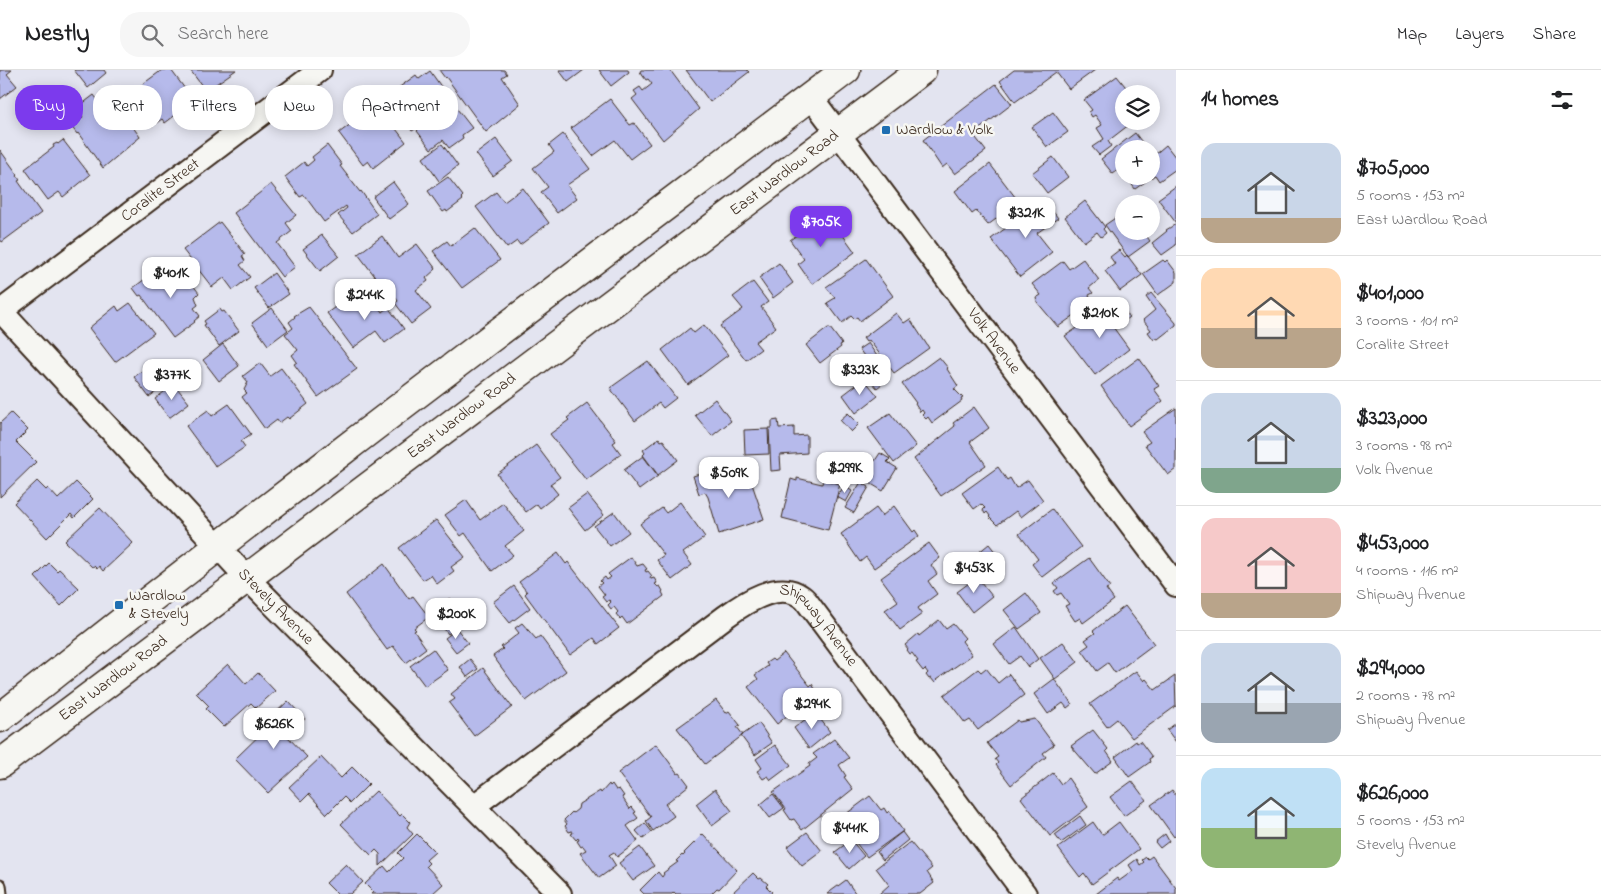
<!DOCTYPE html>
<html lang="en">
<head>
<meta charset="utf-8">
<style>
  :root { --surface:#fff; --page:#f6f6f6; --text:#202124; --muted:#757577; --line:#e0e0e0; --accent:#7c3aed }
  body { margin:0; font-family:"Indie Flower",sans-serif; background:var(--page); color:var(--text); height:100vh; display:flex; flex-direction:column; font-size:19px; white-space:nowrap }
  * { box-sizing:border-box; margin:0 }
  p { font-size:16px; color:var(--muted) }
  .icon { flex:none; width:28px; height:28px; fill:none; stroke:currentColor; stroke-width:2; stroke-linecap:round; stroke-linejoin:round }
  .map { position:relative; flex:1; overflow:hidden }
  .side { display:flex; flex-direction:column; background:var(--surface); width:425px }
  .side>* { flex:none }
  .top-card { position:absolute; left:15px; top:15px; width:475px; height:45px; display:flex; gap:10px }
  .fabs { position:absolute; left:1115px; top:15px; display:grid; gap:10px }
  .fabs a { display:grid; place-items:center; width:45px; height:45px; border-radius:50%; background:var(--surface); box-shadow:0 2px 12px #0003; font-size:25px }
  .price { position:absolute; translate:-50% -42px; padding:0 11px; border-radius:10px; background:#fff; color:#222; font-size:16px; line-height:32px; filter:drop-shadow(0 1px 2px #0008) }
  .price::after { content:''; position:absolute; left:50%; top:30px; width:15px; height:11px; margin-left:-8px; background:inherit; clip-path:polygon(0 0,100% 0,50% 100%) }
  .price.active { background:var(--accent); color:#fff }
  ul { padding:0; list-style:none }
  li { display:flex; align-items:center; gap:15px; height:125px; padding:0 25px }
  li+li { border-top:1px solid var(--line) }
  li span { display:grid; place-items:center; flex:none; width:140px; height:100px; border-radius:15px; color:#555 }
  li>.icon { margin-inline-start:auto }
  span .icon { width:60px; height:60px; fill:#fffc; stroke-width:1 }
  li b { font-size:21px }
  h2 { display:flex; justify-content:space-between; align-items:center; height:60px; padding:0 25px; font-size:21px }
  .chip { padding:0 18px; border-radius:20px; background:var(--surface); box-shadow:0 2px 12px #0003; font-size:18px; line-height:45px }
  .chip.active { background:var(--accent); color:#fff }
  header { display:flex; align-items:center; gap:30px; box-sizing:border-box; height:70px; padding:0 25px; background:var(--surface); border-bottom:1px solid var(--line) }
  header strong { font-size:24px }
  nav { display:flex; gap:28px; margin-inline-start:auto; font-size:18px }
  .search { width:350px; height:45px; background:var(--page); display:flex; align-items:center; gap:12px; box-sizing:border-box; padding:0 18px; border-radius:20px; color:var(--muted); font-size:19px }
  main { display:flex; flex:1; min-height:0 }
  .map>svg:first-child { display:block }
  .building { fill:#b6baeb; stroke:#3b2a1e }
  .lines { fill:none; stroke-linecap:round; stroke-linejoin:round }
  .lane-casing { stroke:#3b2a1e; stroke-width:15 }
  .street-casing { stroke:#3b2a1e; stroke-width:26 }
  .secondary-casing { stroke:#3b2a1e; stroke-width:31 }
  .lane { stroke:#f6f6f2; stroke-width:11 }
  .street { stroke:#f6f6f2; stroke-width:22 }
  .secondary { stroke:#f6f6f2; stroke-width:28 }
  .poi-dot { fill:#1f6fb2; stroke:#f6f6f2; stroke-width:2 }
  .labels { text-anchor:middle; dominant-baseline:central; stroke-width:5; stroke-linejoin:round; paint-order:stroke }
  .poi-label { font-size:16px; fill:#3b2a1e; stroke:#f6f6f2; text-anchor:start }
  .street-label { font-size:16px; fill:#3b2a1e; stroke:#f6f6f2 }
</style>
</head>
<body>
<header>
<strong>Nestly</strong>
<div class="search"><svg class="icon" aria-label="search" viewBox="0 0 24 24"><circle cx="10" cy="10" r="6"/><path d="M15 15l6 6"/></svg>Search here</div>
<nav><a>Map</a><a>Layers</a><a>Share</a></nav>
</header>
<main>
<div class="map">
<svg width="1176" height="824" viewBox="0 0 1176 824">
  <rect width="100%" height="100%" fill="#e3e4f0"/>
  <filter id="ink" filterUnits="userSpaceOnUse"><feTurbulence type="fractalNoise" baseFrequency=".02" numOctaves="2"/><feDisplacementMap in="SourceGraphic" scale="10" xChannelSelector="R" yChannelSelector="G"/><feConvolveMatrix kernelMatrix="1 2 1 2 8 2 1 2 1" color-interpolation-filters="sRGB"/></filter>
  <g filter="url(#ink)">
    <path class="building" d="M0,0H12L7,4L17,16L0,29Z
      M74,0H104L106,3L88,18Z
      M162,0H171L194,31L165,53L162,49L152,56L128,25Z
      M190,0H236L206,21Z
      M439,0H504L507,4L502,7L520,34L486,62L446,7L445,8Z
      M559,0H584L568,12Z
      M599,0H628L629,2L611,16Z
      M641,0H670L699,39L663,70L632,29L637,25L634,21L640,17L643,21L652,14L648,9L646,10L640,2Z
      M686,0H747L749,2L710,32Z
      M1014,0H1095L1069,19L1056,2L1015,32L1000,11Z
      M430,1L452,32L437,43L439,46L454,35L472,58L462,65L463,68L449,78L443,70L431,79L417,61L418,60L417,58L412,61L386,27L416,5L419,9Z
      M1117,6L1129,21L1131,20L1134,24H1124V51H1134L1108,71L1111,76L1099,85L1092,77L1104,69L1097,58L1102,55L1095,45L1092,47L1089,42L1092,40L1084,30Z
      M996,14L1012,34L973,64L986,81L955,104L947,94L942,98L923,70Z
      M39,20L56,42L36,57L20,35Z
      M94,25L103,37L109,33L111,35L114,32L122,42L125,40L133,51L130,53L140,67L103,98L78,63L77,64L71,56L83,47L77,38Z
      M610,29L630,55L634,53L650,74L630,89L615,70L593,86L571,58Z
      M377,34L406,72L373,98L368,91L363,95L339,63Z
      M1053,42L1068,62L1047,77L1032,57Z
      M1135,63L1147,79H1124V104L1120,99L1113,104L1101,89Z
      M563,64L590,99L567,115L577,128L557,143L541,122L548,117L533,98L554,82L549,75Z
      M496,69L513,91L493,106L476,84Z
      M63,70L90,105L63,127L59,122L48,130L25,99L54,77L53,75L57,73L58,74Z
      M442,74L458,96L439,111L423,88Z
      M327,75L342,95L340,96L360,122L361,121L377,144L353,162L338,145L347,138L346,136L324,152L304,125L300,127L285,107L304,92L307,96L314,90L312,87Z
      M1166,75L1176,88V99L1159,111L1155,105L1135,119L1126,106H1151V84L1153,86Z
      M0,80L18,105L17,106L20,110L18,111L41,143L2,172L0,169Z
      M1053,87L1068,107L1047,123L1032,103Z
      M990,94L1019,132L988,155L976,141L972,144L955,121Z
      M448,107L463,126L461,128L463,130L447,142L446,140L443,142L428,121Z
      M393,112L409,134L389,149L373,127Z
      M271,114L296,145L286,153L292,161L277,173L295,197L282,207L234,143Z
      M1176,116V153L1158,129Z
      M523,118L549,153L520,175L517,171L507,178L476,137L496,122L504,132Z
      M1044,130L1058,148L1037,163L1052,182L1020,207L991,169Z
      M1085,131L1105,157L1103,159L1106,163L1101,167L1097,162L1084,172L1065,147Z
      M1124,142V161H1143L1150,171L1128,187L1105,155Z
      M827,143L855,182L812,214L798,194L804,189L790,170Z
      M220,152L245,184L242,186L245,191L240,195L250,207L233,220L224,208L212,217L183,180Z
      M1176,154V175L1162,185L1152,173L1167,161L1166,160Z
      M475,158L500,190L462,218L433,181L447,171L451,176Z
      M322,165L339,186L320,201L303,179Z
      M382,166L398,188L417,174L436,199L426,208L428,211L416,220L431,239L411,254L395,233L398,231L380,207L377,209L358,184Z
      M1119,180L1125,187L1127,185L1142,205L1120,221L1105,201L1115,194L1110,187Z
      M866,189L893,226L860,251L857,247L854,249L851,246L842,253L827,233L835,228L826,217Z
      M1083,189L1099,210L1089,218L1093,223L1089,225L1093,232L1058,257L1037,232L1036,228L1041,225L1032,214L1063,191L1069,199Z
      M1163,190L1165,192L1167,190L1176,202V212L1158,225L1143,204Z
      M176,193L199,223L195,227L198,235L194,238L200,246L194,251L195,252L173,268L141,225L139,226L133,218L153,203L155,205L159,202L161,204Z
      M779,193L793,213L773,228L759,208Z
      M274,203L289,224L269,238L254,218Z
      M753,212L768,232L761,237L776,257L755,272L761,279L746,290L720,256L743,239L733,227Z
      M368,222L377,231L375,232L382,242L388,237L404,259L385,273L376,261L353,278L327,243L342,232L347,238Z
      M1151,223L1176,253V255L1158,269L1156,268L1154,270L1148,262L1151,260L1143,250L1155,240L1146,227Z
      M1118,231L1129,247L1116,257L1107,245L1105,246L1129,279L1095,305L1065,266Z
      M130,233L154,263L115,292L89,258L116,236L119,241Z
      M309,237L357,299L318,327L294,294L297,292L292,285L298,280L285,264L293,258L289,252L295,247L294,246Z
      M272,238L288,260L268,275L252,253Z
      M220,239L222,242L224,241L239,261L219,276L204,255L206,254L204,251Z
      M896,243L904,253L910,249L929,278L894,303L869,270L866,272L863,268Z
      M704,255L728,285L688,315L662,280L690,258L694,263Z
      M828,258H830L842,274L840,275L841,277L820,293L806,275Z
      M868,273L877,286L869,293L859,279Z
      M223,274L239,296L219,311L203,290Z
      M939,287L948,298L947,299L958,316L954,319L963,328L961,329L962,331L932,353L928,347L926,349L922,345L924,343L922,340L920,342L915,334L916,333L902,314Z
      M1139,288L1159,316L1154,319L1163,331L1129,356L1101,316Z
      M648,291L676,328L663,338L659,333L635,351L610,318Z
      M154,292L169,312L149,327L134,307Z
      M260,293L270,306L281,298L308,334L289,349L287,347L279,353L277,350L265,359L242,327L247,323L244,320L248,312L243,306Z
      M878,297L888,309L877,318L867,306Z
      M864,309L878,326L856,343L843,325Z
      M174,314L189,333L169,348L155,329Z
      M715,329L731,351L712,366L695,345Z
      M587,333L616,371L613,373L621,384L586,410L550,364L569,350L567,348Z
      M229,334L251,364L241,371L245,377L216,397L186,356L208,340L212,346Z
      M974,337L989,358L970,372L986,395L941,426L914,389L955,356L953,353Z
      M1176,338V399L1168,405L1145,375L1150,372L1142,362Z
      M11,343L28,360L16,372L36,392L0,427V353Z
      M848,343L859,354L851,362L840,350Z
      M890,343L916,376L894,393L868,358Z
      M778,350L779,358L794,357V366L807,365V383L780,385L781,400L771,401L769,358H772V351Z
      M768,359L769,384L745,385L744,360Z
      M659,368L661,371L663,370L678,390L658,405L643,385L645,383L643,380Z
      M536,375L560,407L550,414L558,424L540,438L537,434L526,442L497,404Z
      M880,383L890,389L887,392L897,398L883,421L863,409Z
      M643,386L658,406L639,420L624,400Z
      M712,394L719,398L721,404L717,405L718,409L739,402L743,414L751,411L764,449L719,464L708,427L705,422L699,424L693,406L706,402L704,396Z
      M998,397L1007,410L1010,408L1016,418L1028,410L1043,430L1021,447L1016,441L997,455L989,447L990,446L987,442L985,444L983,440L985,438L981,434L974,439L962,423Z
      M797,408L822,414L823,409L840,414L828,460L782,448L791,409L797,411Z
      M37,411L46,420L48,418L58,429L76,412L93,429L74,448L71,444L47,468L14,433Z
      M861,412L869,417L854,443L845,438Z
      M844,416L852,421L846,432L837,427Z
      M587,424L604,445L585,460L568,438Z
      M466,430L480,450L503,433L524,461L505,476L513,485L492,501L465,463L461,466L445,445Z
      M680,432L705,467L683,483L692,495L672,510L657,490L664,485L640,454L662,438L666,443Z
      M894,436L913,462L915,460L919,466L874,498L866,487L860,492L841,464L876,438L882,446Z
      M100,438L133,473L103,501L99,496L97,499L94,496L92,497L65,471Z
      M1052,439L1081,477L1042,507L1032,494L1038,489L1019,464Z
      M614,442L629,462L610,476L594,456Z
      M436,450L465,487L451,497L454,501L437,514L431,505L423,510L399,478Z
      M929,473L940,488L931,495L937,504L928,511L937,524L918,538L922,544L900,560L885,540L898,531L881,508Z
      M989,474L1004,493L982,510L968,491Z
      M558,483L566,494L568,492L619,558L598,574L594,568L570,585L525,524L527,522L519,512Z
      M631,487L637,496L643,494L647,499L645,500L646,502L648,501L652,506L650,507L651,509L654,508L657,513L655,514L658,517L660,516L663,521L662,522L664,526L627,554L622,547L620,549L616,544L618,542L614,537L611,539L608,535L611,532L609,530L606,532L602,527L605,525L598,516L602,513L600,511L605,507L607,510L611,507L608,504Z
      M1089,488L1110,517L1106,519L1114,530L1083,553L1080,548L1075,551L1065,536L1069,534L1061,523L1057,525L1054,521L1058,518L1054,513Z
      M49,493L57,501L59,499L79,518L61,536L35,507Z
      M384,494L409,529L413,526L429,547L414,558L416,560L414,561L426,578L406,593L393,576L387,580L346,524Z
      M977,507L992,526L972,542L957,522Z
      M514,516L530,538L510,553L493,532Z
      M1026,523L1041,543L1019,559L1004,540Z
      M450,528L466,551L448,564L431,542Z
      M1125,536L1154,574L1115,603L1108,593L1097,601L1082,580L1089,575L1085,570L1095,563L1093,561Z
      M939,550L946,559L953,554L965,568L962,571L972,585L936,610L937,611L935,613L931,608L929,609L926,605L928,603L925,599L923,601L916,592L918,591L912,583L910,584L907,580L908,579L905,575L918,564L919,566Z
      M522,553L536,569L540,566L566,601L526,631L493,586L503,579L501,577L519,563L515,558Z
      M1016,557L1038,589L1028,597L1020,586L1009,594L994,574Z
      M457,559L468,573L456,582L445,568Z
      M1063,572L1078,592L1055,609L1040,588Z
      M433,579L448,600L425,616L410,596Z
      M784,583L810,616L812,614L815,619L813,620L815,624L806,631L809,635L790,649L788,645L777,654L748,617L758,609L755,605L768,596L766,593L772,589L774,591Z
      M470,589L478,599L467,607L460,597Z
      M228,594L246,614L258,603L275,621L256,638L251,633L224,657L206,639L209,636L196,623Z
      M483,598L512,637L474,666L449,633L455,629L451,624Z
      M986,598L998,613L1009,604L1024,625L978,660L970,650L965,653L944,625L978,599L981,602Z
      M1136,601L1144,611L1146,609L1155,620L1175,606L1176,636L1132,668L1117,649L1107,657L1090,634Z
      M1054,609L1072,634L1067,638L1063,633L1048,644L1034,624Z
      M716,630L726,643L729,641L740,655L737,657L743,665L705,694L677,658Z
      M288,631L305,649L287,666L307,687L268,723L235,689L272,653L269,649Z
      M815,642L830,662L809,679L794,658Z
      M1035,649L1054,675L1043,683L1046,687L1011,715L996,695L998,693L995,689L998,687L987,673L1018,650L1019,652Z
      M759,653L772,673L755,685L741,666Z
      M1176,653V672L1167,660Z
      M1093,660L1108,679L1106,681L1113,691L1095,704L1071,676Z
      M834,669L849,688L839,695L846,706L844,707L853,719L802,760L794,749L791,750L784,740L786,739L773,722L810,696L809,694L817,688L813,684Z
      M1136,671L1137,673L1140,671L1152,687L1149,689L1150,692L1129,707L1115,687Z
      M656,674L678,704L680,703L689,715L665,734L674,746L653,761L646,751L651,747L618,703Z
      M775,675L791,695L771,710L768,706L763,709L757,701L762,698L756,689Z
      M321,687L341,708L352,697L369,714L350,733L344,727L327,744L309,724L302,731L289,717Z
      M1053,703L1061,714L1068,708L1088,737L1050,766L1021,728Z
      M1132,711L1146,730L1124,746L1110,727Z
      M609,714L610,716L612,714L616,720L619,719L624,726L622,727L630,739L632,737L636,742L634,743L638,748L627,756L638,771L617,787L614,782L609,785L616,796L599,808L580,783L586,780L583,776L581,777L577,771L579,770L578,768L576,770L571,764L573,763L572,761L569,762L565,756L567,754L564,750L572,742L573,743L578,739L579,734L600,721L601,723Z
      M715,719L732,741L712,756L696,734Z
      M1172,720L1176,726V765L1174,767L1151,735Z
      M376,721L400,746L402,744L410,752L407,757L413,764L380,796V784L376,780L371,785L341,754Z
      M773,724L784,738L770,748L760,735Z
      M870,726L881,740L884,738L887,743L889,741L903,761L867,787L838,750Z
      M1080,746L1086,755L1061,773L1055,765Z
      M1093,752L1102,765L1119,752L1139,779L1092,814L1084,803L1080,807L1058,778Z
      M645,753L652,762L643,769L636,761Z
      M807,762L822,781L802,796L787,777Z
      M902,762L908,770L883,790L877,782Z
      M417,764L435,782L426,790L429,793L426,796L443,814L432,824H371L373,822L365,814L384,796L389,802L403,788L398,783Z
      M703,764L737,800L719,819L717,818L711,824H676L674,822L672,824H644L640,820L658,802L662,807L664,804L663,803L678,792L676,791L682,785L683,786L685,784L684,783Z
      M1165,764L1169,771L1160,778L1155,772Z
      M851,770L864,786L849,799L835,782Z
      M910,772L932,798L927,802L934,813L920,824H879L889,815L876,798Z
      M640,777L654,796L633,811L619,793Z
      M1152,786L1176,818V824H1096L1117,808L1119,811L1133,801L1129,795L1137,789L1140,795L1144,792L1142,790L1146,787L1148,789Z
      M346,794L363,812L350,824H337L326,813Z
      M753,803L759,809L761,808L768,814L766,816L772,822L770,824H731Z
      M846,810L856,824H827Z"/>
    <g class="lines">
      <defs>
        <path id="lane" d="M0,815L1,824"/>
        <g id="street">
          <path id="s1" d="M811,27L1176,515"/>
          <path id="s2" d="M0,240L247,508L560,824"/>
          <path id="s3" d="M1,241L320,0"/>
          <path id="s4" d="M474,736L725,547C744,533 779,509 802,527C805,529 808,533 810,536L1025,824"/>
        </g>
        <g id="secondary">
          <path d="M0,648C278,426 563,214 846,0"/>
          <path id="s5" d="M0,694L922,0"/>
        </g>
      </defs>
      <use href="#lane" class="lane-casing"/>
      <use href="#street" class="street-casing"/>
      <use href="#secondary" class="secondary-casing"/>
      <use href="#lane" class="lane"/>
      <use href="#street" class="street"/>
      <use href="#secondary" class="secondary"/>
    </g>
  </g>
  <g class="poi-dot">
    <rect x="881" y="55" width="10" height="10" rx="2.5"/>
    <rect x="114" y="530" width="10" height="10" rx="2.5"/>
  </g>
  <g class="labels">
    <g class="poi-label">
      <text x="896" y="60">Wardlow &amp; Volk</text>
      <text x="129" y="526">Wardlow<tspan x="129" dy="18">&amp; Stevely</tspan></text>
    </g>
    <g class="street-label">
      <text stroke="none"><textPath href="#s5" startOffset="982">East Wardlow Road</textPath></text>
      <text stroke="none"><textPath href="#s3" startOffset="200">Coralite Street</textPath></text>
      <text stroke="none"><textPath href="#s1" startOffset="305">Volk Avenue</textPath></text>
      <text stroke="none"><textPath href="#s5" startOffset="578">East Wardlow Road</textPath></text>
      <text stroke="none"><textPath href="#s2" startOffset="405">Stevely Avenue</textPath></text>
      <text stroke="none"><textPath href="#s4" startOffset="430">Shipway Avenue</textPath></text>
      <text stroke="none"><textPath href="#s5" startOffset="142">East Wardlow Road</textPath></text>
    </g>
  </g>
</svg>
<div class="fabs">
<a><svg class="icon" aria-label="layers" viewBox="0 0 24 24"><path d="M12 4l9 5-9 5-9-5zM3 14l9 5 9-5"/></svg></a>
<a>+</a>
<a>−</a>
</div>
<b class="price" style="left:1026px;top:169px">$321K</b>
<b class="price active" style="left:821px;top:178px">$705K</b>
<b class="price" style="left:171px;top:229px">$401K</b>
<b class="price" style="left:365px;top:251px">$244K</b>
<b class="price" style="left:1100px;top:269px">$210K</b>
<b class="price" style="left:860px;top:326px">$323K</b>
<b class="price" style="left:172px;top:331px">$377K</b>
<b class="price" style="left:845px;top:424px">$299K</b>
<b class="price" style="left:729px;top:429px">$509K</b>
<b class="price" style="left:974px;top:524px">$453K</b>
<b class="price" style="left:456px;top:570px">$200K</b>
<b class="price" style="left:812px;top:660px">$294K</b>
<b class="price" style="left:274px;top:680px">$626K</b>
<b class="price" style="left:850px;top:784px">$441K</b>
<div class="top-card">
<a class="chip active">Buy</a>
<a class="chip">Rent</a>
<a class="chip">Filters</a>
<a class="chip">New</a>
<a class="chip">Apartment</a>
</div>
</div>
<section class="side">
<h2>14 homes<svg class="icon" aria-label="filters" viewBox="0 0 24 24"><path d="M4 7h16M4 17h16"/><circle cx="9" cy="7" r="2"/><circle cx="15" cy="17" r="2"/></svg></h2>
<ul>
<li><span style="background:linear-gradient(#c9d6e8 75%,#b9a48a 0)"><svg class="icon" aria-label="home" viewBox="0 0 24 24"><path d="M3 11l9-7 9 7M6 9v11h12V9"/></svg></span><div><b>$705,000</b><p>5 rooms · 153 m²</p><p>East Wardlow Road</p></div></li>
<li><span style="background:linear-gradient(#ffd9b3 60%,#b9a48a 0)"><svg class="icon" aria-label="home" viewBox="0 0 24 24"><path d="M3 11l9-7 9 7M6 9v11h12V9"/></svg></span><div><b>$401,000</b><p>3 rooms · 101 m²</p><p>Coralite Street</p></div></li>
<li><span style="background:linear-gradient(#c9d6e8 75%,#7fa58c 0)"><svg class="icon" aria-label="home" viewBox="0 0 24 24"><path d="M3 11l9-7 9 7M6 9v11h12V9"/></svg></span><div><b>$323,000</b><p>3 rooms · 98 m²</p><p>Volk Avenue</p></div></li>
<li><span style="background:linear-gradient(#f6c9c9 75%,#b9a48a 0)"><svg class="icon" aria-label="home" viewBox="0 0 24 24"><path d="M3 11l9-7 9 7M6 9v11h12V9"/></svg></span><div><b>$453,000</b><p>4 rooms · 116 m²</p><p>Shipway Avenue</p></div></li>
<li><span style="background:linear-gradient(#c9d6e8 60%,#9aa5b1 0)"><svg class="icon" aria-label="home" viewBox="0 0 24 24"><path d="M3 11l9-7 9 7M6 9v11h12V9"/></svg></span><div><b>$294,000</b><p>2 rooms · 78 m²</p><p>Shipway Avenue</p></div></li>
<li><span style="background:linear-gradient(#bfe0f5 60%,#8fb573 0)"><svg class="icon" aria-label="home" viewBox="0 0 24 24"><path d="M3 11l9-7 9 7M6 9v11h12V9"/></svg></span><div><b>$626,000</b><p>5 rooms · 153 m²</p><p>Stevely Avenue</p></div></li>
</ul>
</section>
</main>
</body>
</html>
